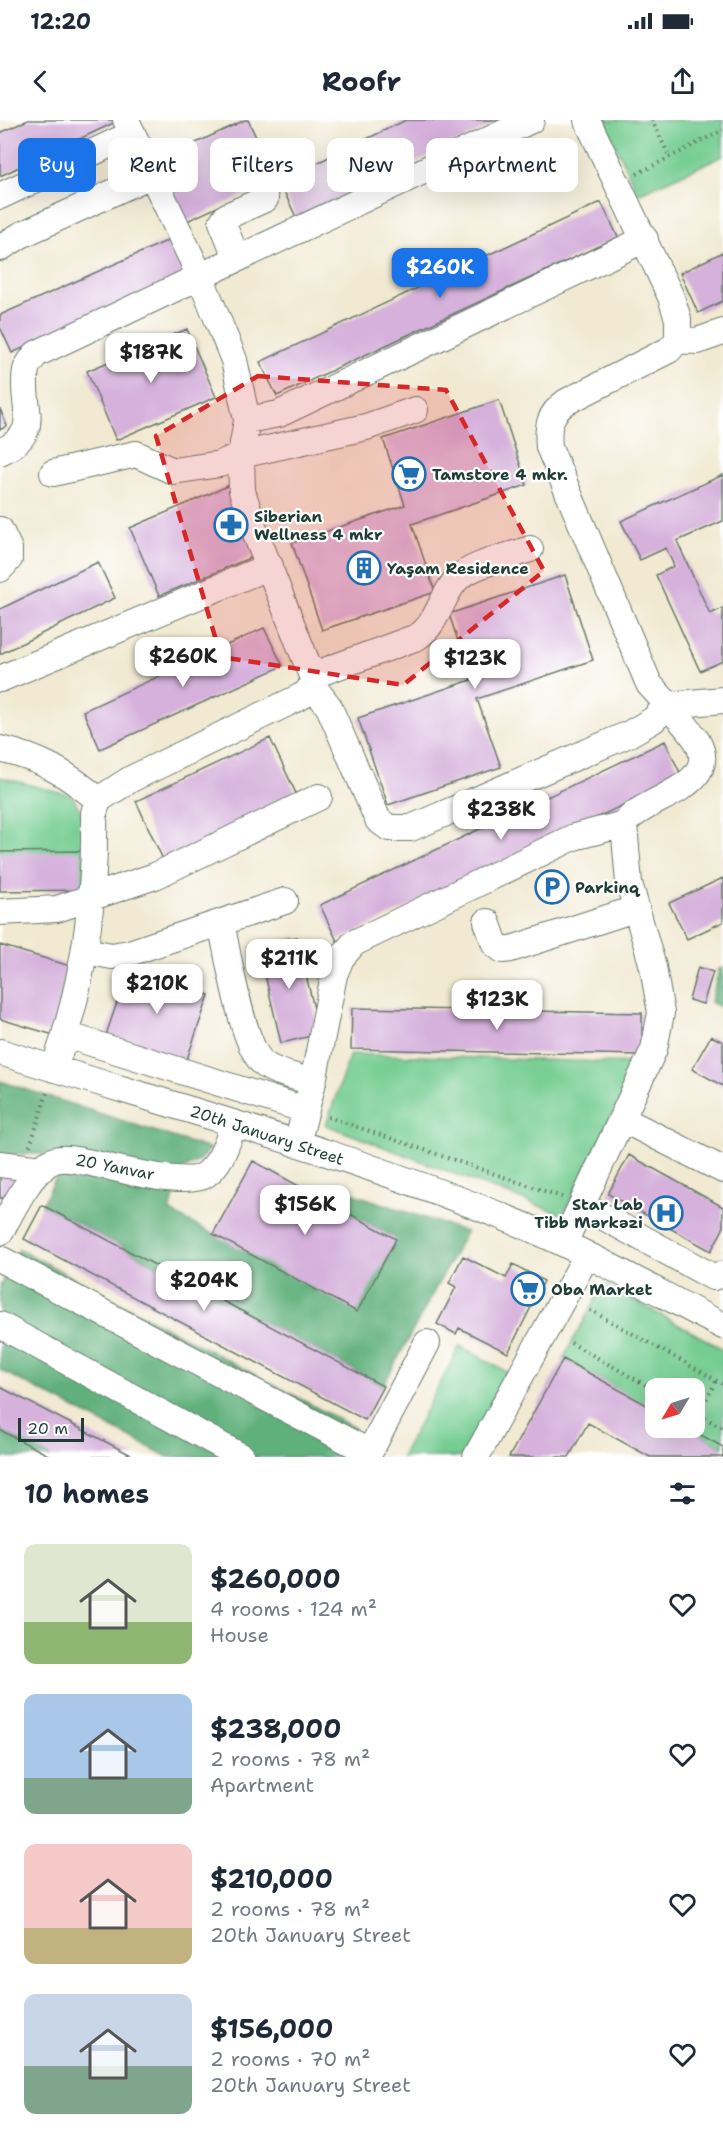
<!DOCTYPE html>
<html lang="en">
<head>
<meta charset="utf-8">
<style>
  :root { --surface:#fff; --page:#f2f2f3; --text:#1f2937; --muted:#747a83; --accent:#1a73e8 }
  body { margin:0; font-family:"Shantell Sans",sans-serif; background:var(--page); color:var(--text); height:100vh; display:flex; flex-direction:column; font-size:22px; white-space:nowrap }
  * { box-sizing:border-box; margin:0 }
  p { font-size:20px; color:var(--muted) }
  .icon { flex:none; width:33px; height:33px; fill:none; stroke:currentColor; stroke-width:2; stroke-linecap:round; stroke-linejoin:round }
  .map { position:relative; height:1337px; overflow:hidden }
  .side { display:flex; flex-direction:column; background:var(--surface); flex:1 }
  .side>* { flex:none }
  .hud { position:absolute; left:18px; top:18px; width:687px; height:54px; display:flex; gap:12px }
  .needle { width:39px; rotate:232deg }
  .buttons { position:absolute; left:645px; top:1258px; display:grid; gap:12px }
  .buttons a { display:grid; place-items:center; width:60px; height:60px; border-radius:12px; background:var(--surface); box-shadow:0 6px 24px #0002; font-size:30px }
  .scale { position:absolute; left:18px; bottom:15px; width:66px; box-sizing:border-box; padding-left:6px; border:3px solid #1f3d34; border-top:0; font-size:16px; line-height:21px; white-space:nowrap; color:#1f3d34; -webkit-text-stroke:4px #fff; paint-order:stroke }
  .price { position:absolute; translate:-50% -51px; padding:0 14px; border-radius:12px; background:#fff; color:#222; font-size:20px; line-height:39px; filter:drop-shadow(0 2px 3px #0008) }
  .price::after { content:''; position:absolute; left:50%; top:36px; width:18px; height:14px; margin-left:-9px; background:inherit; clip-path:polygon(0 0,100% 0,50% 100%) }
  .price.on { background:var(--accent); color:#fff }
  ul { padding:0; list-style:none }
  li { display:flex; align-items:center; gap:18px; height:150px; padding:0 24px }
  li span { display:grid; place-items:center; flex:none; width:168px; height:120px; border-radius:12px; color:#555 }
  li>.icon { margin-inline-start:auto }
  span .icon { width:72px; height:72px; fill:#fffc; stroke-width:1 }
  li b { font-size:26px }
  h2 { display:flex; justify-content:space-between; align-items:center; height:72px; padding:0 24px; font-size:26px }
  .pill { padding:0 21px; border-radius:12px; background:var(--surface); box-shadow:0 6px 24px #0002; font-size:21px; line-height:54px }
  .pill.on { background:var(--accent); color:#fff }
  .status { display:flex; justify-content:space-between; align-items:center; height:42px; padding:0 30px; background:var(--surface); direction:ltr }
  .status svg { height:16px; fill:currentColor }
  header { display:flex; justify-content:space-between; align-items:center; height:78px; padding:0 24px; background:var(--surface); font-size:27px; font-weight:700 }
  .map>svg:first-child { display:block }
  .green { fill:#76cd92; stroke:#4a8563; stroke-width:1.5 }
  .forest { fill:#60b07c; stroke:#407658; stroke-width:1.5 }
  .building { fill:#d5b1db }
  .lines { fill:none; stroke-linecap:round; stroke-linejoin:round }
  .minor-casing { stroke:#68796b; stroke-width:28 }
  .path { stroke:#68796b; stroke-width:4; stroke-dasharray:1.5 4.5; stroke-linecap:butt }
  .minor { stroke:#fff; stroke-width:26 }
  .marked { fill:#d62828; fill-opacity:0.2; stroke:#d62828; stroke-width:4.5; stroke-dasharray:12 8; stroke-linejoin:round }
  .labels { text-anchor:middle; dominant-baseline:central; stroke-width:4.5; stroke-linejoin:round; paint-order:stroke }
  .poi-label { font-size:16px; font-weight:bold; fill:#1f3d34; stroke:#fff; text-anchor:start }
  .street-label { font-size:16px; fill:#1f3d34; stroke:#fff }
</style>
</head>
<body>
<div class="status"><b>12:20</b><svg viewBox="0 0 49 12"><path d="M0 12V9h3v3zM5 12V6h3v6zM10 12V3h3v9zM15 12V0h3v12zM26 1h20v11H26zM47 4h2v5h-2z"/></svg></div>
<header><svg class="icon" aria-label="back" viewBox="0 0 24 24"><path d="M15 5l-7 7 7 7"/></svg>Roofr<svg class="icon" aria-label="share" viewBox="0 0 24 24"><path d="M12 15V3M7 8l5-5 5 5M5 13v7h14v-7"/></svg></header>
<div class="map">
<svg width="723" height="1337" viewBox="0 0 723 1337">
  <rect width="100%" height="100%" fill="#fff"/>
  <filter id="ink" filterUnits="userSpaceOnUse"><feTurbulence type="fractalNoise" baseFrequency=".0167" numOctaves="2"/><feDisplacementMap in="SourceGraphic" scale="12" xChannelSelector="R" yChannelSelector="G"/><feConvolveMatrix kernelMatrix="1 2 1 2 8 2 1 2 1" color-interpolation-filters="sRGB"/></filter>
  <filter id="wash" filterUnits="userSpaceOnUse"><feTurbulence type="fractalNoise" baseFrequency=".008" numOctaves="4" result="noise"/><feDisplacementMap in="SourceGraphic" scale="24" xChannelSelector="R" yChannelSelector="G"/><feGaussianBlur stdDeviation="1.35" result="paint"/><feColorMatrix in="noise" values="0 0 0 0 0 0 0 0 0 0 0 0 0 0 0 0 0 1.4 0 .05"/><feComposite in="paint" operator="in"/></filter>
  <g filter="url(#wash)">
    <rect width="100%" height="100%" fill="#f1e9d1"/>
    <path class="green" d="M604,0H723V36L638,74Z
      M0,657L72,676L87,702L94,771L0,732Z
      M350,934L637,943L563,1095L326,1005Z
      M604,1164L723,1229V1327L688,1308H694V1269H656L655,1290L563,1239Z
      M460,1226L509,1253L462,1337H401Z"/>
    <path class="forest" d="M723,848V888L711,882L719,849Z
      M0,961L210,1029L197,1042L181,1050L170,1092L213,1114L396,1119L335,1086L345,1071L466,1112L383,1266L42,1085L63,1044L54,1034H0Z
      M19,1129L355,1308L339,1337H168L0,1250V1166Z
      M0,1310L52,1337H0Z"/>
    <g id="blocks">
      <path class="building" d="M28,0H120L0,56V13Z
        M245,0H248L276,60L185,102L157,41Z
        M406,0H503L297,99L279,61Z
        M601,82L618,117L277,276L260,242Z
        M171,119L187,154L12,233L0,207V195Z
        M723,132V181L698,193L680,153Z
        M187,209L216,277L116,320L87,251Z
        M499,280L527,365L412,404L435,472L322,510L292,423L405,385L383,319Z
        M0,289L7,306L0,310Z
        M723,355V401L677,421L710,494L723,488V541L700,551L656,455L674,446L666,428L640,440L621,401Z
        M230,365L259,434L159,476L130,408Z
        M98,442L115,478L0,534V489Z
        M565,455L593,540L477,579L501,647L388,685L358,598L471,560L449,494Z
        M264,508L283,546L100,629L83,591Z
        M270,618L300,682L166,746L136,681Z
        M665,621L682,657L337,821L320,785Z
        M81,731L82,770L0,771V732Z
        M723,758V802L687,819L669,783Z
        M297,817L320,914L281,923L258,825Z
        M0,825L77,848L57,916L0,899Z
        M129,847L209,875L186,942L106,915Z
        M698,847L713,852L703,884L689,880Z
        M352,888L642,893V935L351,929Z
        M711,916L723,922V966L692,949Z
        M629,1035L723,1087V1109L711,1131L608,1074Z
        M253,1041L396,1119L357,1192L213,1114Z
        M0,1053L15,1054V1078H0Z
        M42,1085L383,1266L365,1300L24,1119Z
        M463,1136L506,1158L513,1144L544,1161L508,1233L459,1208L456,1214L437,1204L456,1167L449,1163Z
        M563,1239L656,1290V1308H688L723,1327V1337H650L588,1303L569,1337H509Z
        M0,1267L135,1337H52L0,1310Z"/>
    </g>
  </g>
  <g filter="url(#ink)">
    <use href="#blocks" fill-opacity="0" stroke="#68796b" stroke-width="1.5"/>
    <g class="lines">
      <defs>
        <path id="minor" d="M587,0L671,177L678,199V220L669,230L566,282C549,294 547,307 549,327L649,564L668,585L723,580
          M0,76L132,14
          M0,128L21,115L151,55
          M237,139L222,102L227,96L265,79
          M678,220L697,221L723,212
          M247,300L279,294L645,119
          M0,332C46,311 19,288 26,250C27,245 33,238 36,234L531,0
          M53,353L136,334L173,351L220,344L241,335L366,307L415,290
          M0,410L9,429V439L0,449
          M314,555L417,517C437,505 441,477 456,460C469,445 510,436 530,429
          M0,559L270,446
          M313,566L329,587L378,700L389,708H411L629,614L653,600L668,585C677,597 689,608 697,621C723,668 642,677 624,704L629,763L653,847L661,893L654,929L564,1123
          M0,629C40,638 67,653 98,680
          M0,792L57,789L155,756L319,677
          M487,802L495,824L503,830L511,829L635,789
          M221,803C228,833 242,929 265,945C278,954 298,957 313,962
          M85,831L112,836L129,833L285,781
          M66,915L306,990
          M0,932C176,987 355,1035 525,1106C593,1135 657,1172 723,1206
          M54,949C83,866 96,781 94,693L98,680L131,659L300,577L307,573L314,561L256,414L242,371L241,335L247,300L234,240L200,156L126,0
          M622,999L723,1050
          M297,1024L313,962L334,855L341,838L354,823L574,717L624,704
          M0,1044L42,1049
          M582,1085L713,1157L723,1154
          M0,1112C13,1090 26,1059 47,1044C59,1035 74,1040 87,1042C111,1047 187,1068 205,1055C222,1043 227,1022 234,1004
          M0,1139L369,1332
          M0,1205L242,1337
          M367,1337L427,1223
          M476,1337L587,1135"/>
      </defs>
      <use href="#minor" class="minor-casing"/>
      <path class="path" d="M652,0L669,36
        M637,54L723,10
        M328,997L562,1077
        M30,1026L48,970
        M590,1190L723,1264
        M571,1223L656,1271
        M694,1292L723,1308
        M698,1295L716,1261"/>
      <use href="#minor" class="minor"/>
    </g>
  </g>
  <path class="marked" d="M258,256L446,270L544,451L403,565L221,537L156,316Z"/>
  <defs>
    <symbol id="supermarket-ring" viewBox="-11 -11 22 22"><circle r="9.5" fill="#fff" stroke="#1f6fb2" stroke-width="1.5"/><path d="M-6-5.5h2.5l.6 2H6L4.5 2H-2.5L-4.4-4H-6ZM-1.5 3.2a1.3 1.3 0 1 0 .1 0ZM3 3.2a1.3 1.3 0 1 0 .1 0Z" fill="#1f6fb2"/></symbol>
    <symbol id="pharmacy-ring" viewBox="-11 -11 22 22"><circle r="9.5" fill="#fff" stroke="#1f6fb2" stroke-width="1.5"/><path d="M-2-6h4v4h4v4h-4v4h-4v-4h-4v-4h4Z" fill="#1f6fb2"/></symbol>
    <symbol id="building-ring" viewBox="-11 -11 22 22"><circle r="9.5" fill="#fff" stroke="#1f6fb2" stroke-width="1.5"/><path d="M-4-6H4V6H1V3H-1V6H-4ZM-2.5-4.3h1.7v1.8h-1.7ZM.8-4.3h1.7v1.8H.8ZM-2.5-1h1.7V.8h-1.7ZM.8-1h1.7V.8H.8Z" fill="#1f6fb2"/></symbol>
    <symbol id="parking-ring" viewBox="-11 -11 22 22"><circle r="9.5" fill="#fff" stroke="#1f6fb2" stroke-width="1.5"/><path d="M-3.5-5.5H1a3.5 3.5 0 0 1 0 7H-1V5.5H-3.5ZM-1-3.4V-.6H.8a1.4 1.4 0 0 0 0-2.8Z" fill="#1f6fb2"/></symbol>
    <symbol id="hospital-ring" viewBox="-11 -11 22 22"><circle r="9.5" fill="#fff" stroke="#1f6fb2" stroke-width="1.5"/><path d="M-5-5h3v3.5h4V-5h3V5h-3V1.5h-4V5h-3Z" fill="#1f6fb2"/></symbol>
  </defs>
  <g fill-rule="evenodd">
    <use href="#supermarket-ring" x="390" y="335" width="38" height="38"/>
    <use href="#pharmacy-ring" x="212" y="386" width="38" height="38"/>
    <use href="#building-ring" x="345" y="429" width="38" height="38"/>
    <use href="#parking-ring" x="533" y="748" width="38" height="38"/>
    <use href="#hospital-ring" x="647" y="1074" width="38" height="38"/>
    <use href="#supermarket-ring" x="509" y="1150" width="38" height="38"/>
  </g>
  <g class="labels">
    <g class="poi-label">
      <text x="432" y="354">Tamstore 4 mkr.</text>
      <text x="254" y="396">Siberian<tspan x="254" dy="18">Wellness 4 mkr</tspan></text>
      <text x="387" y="448">Yaşam Residence</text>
      <text x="575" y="767">Parkinq</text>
      <text x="643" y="1084" text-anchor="end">Star Lab<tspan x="643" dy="18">Tibb Mәrkәzi</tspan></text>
      <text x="551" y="1169">Oba Market</text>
    </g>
    <g class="street-label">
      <text transform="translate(267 1015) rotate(18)">20th January Street</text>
      <text transform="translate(115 1047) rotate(11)">20 Yanvar</text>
    </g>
  </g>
</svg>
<div class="buttons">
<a><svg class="needle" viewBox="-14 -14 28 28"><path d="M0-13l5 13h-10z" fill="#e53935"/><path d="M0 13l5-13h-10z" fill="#747a83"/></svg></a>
</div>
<div class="scale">20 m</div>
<b class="price on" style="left:440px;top:179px">$260K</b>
<b class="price" style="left:151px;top:264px">$187K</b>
<b class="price" style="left:183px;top:568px">$260K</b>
<b class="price" style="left:475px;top:570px">$123K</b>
<b class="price" style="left:501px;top:721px">$238K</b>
<b class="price" style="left:289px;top:870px">$211K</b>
<b class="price" style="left:157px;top:895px">$210K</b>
<b class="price" style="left:497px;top:911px">$123K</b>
<b class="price" style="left:305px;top:1116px">$156K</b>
<b class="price" style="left:204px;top:1192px">$204K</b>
<div class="hud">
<a class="pill on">Buy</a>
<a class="pill">Rent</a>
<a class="pill">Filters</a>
<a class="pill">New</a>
<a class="pill">Apartment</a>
</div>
</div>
<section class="side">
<h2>10 homes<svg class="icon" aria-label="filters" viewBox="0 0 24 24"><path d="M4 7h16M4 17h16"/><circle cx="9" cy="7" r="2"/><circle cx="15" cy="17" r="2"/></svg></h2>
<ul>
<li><span style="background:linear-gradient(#dfe7d0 65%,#8fb573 0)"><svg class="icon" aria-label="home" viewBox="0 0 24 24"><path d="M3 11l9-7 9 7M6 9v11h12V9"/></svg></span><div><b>$260,000</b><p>4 rooms · 124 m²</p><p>House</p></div><svg class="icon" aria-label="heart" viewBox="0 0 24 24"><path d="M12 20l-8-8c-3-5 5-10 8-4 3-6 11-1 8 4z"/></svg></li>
<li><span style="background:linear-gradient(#a9c7e8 70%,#7fa58c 0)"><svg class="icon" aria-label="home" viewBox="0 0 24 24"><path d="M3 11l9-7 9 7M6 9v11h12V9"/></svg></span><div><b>$238,000</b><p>2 rooms · 78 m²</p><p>Apartment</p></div><svg class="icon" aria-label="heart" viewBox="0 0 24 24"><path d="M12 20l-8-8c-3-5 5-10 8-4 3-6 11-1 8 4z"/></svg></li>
<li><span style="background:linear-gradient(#f6c9c9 70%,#c2b280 0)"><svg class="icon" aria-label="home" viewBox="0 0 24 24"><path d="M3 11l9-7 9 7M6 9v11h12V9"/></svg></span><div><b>$210,000</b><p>2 rooms · 78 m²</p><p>20th January Street</p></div><svg class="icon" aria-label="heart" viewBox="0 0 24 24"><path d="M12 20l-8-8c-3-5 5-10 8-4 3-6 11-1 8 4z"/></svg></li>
<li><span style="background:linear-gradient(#c9d6e8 60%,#7fa58c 0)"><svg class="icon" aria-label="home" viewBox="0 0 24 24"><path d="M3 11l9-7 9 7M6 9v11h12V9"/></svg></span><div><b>$156,000</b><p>2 rooms · 70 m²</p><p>20th January Street</p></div><svg class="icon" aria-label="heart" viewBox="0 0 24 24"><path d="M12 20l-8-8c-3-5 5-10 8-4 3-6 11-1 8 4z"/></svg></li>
</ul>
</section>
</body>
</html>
